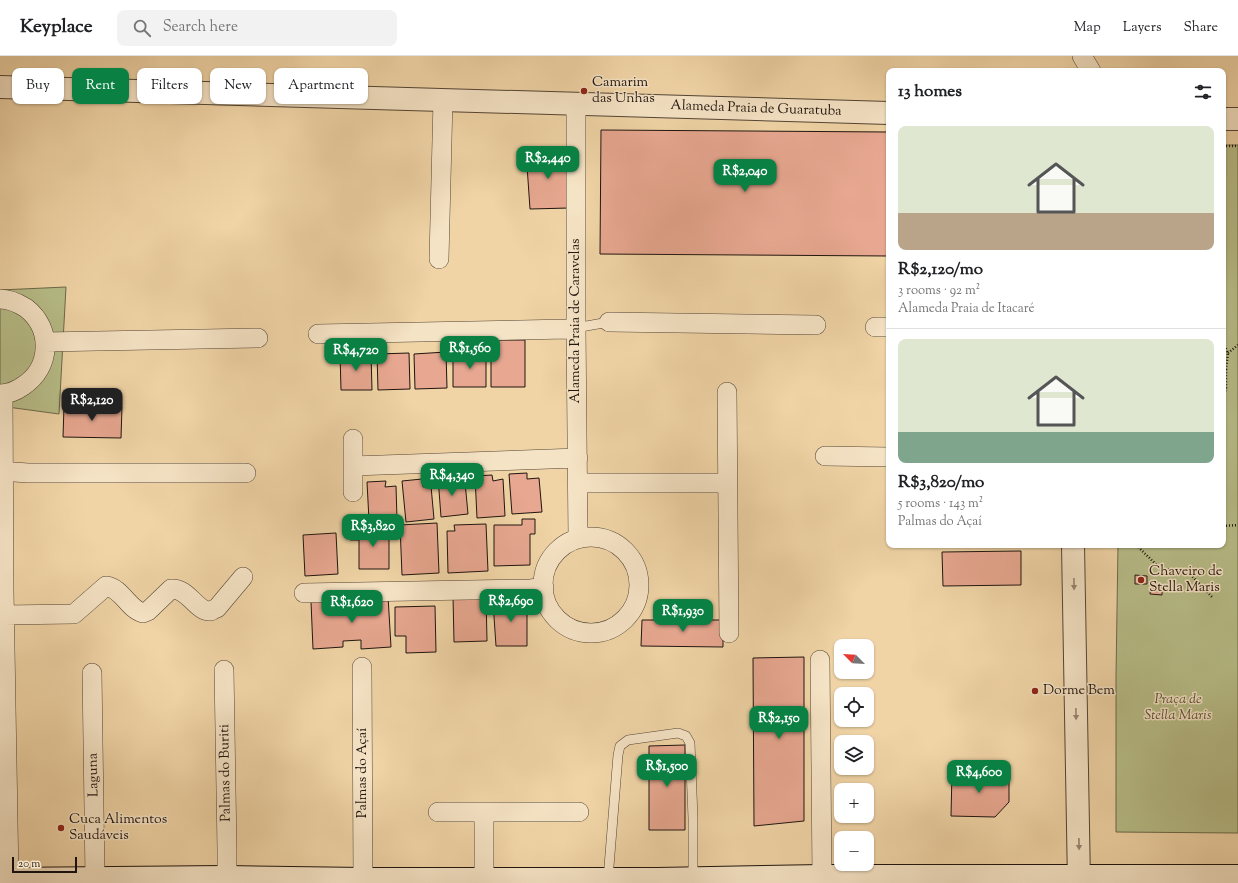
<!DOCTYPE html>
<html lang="en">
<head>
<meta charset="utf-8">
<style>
  :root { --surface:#fff; --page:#f2f2f2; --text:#202124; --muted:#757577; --line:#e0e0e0; --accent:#0b8043 }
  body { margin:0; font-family:"Sorts Mill Goudy",serif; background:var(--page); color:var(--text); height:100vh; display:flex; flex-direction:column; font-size:15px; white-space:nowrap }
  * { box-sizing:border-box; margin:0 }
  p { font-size:13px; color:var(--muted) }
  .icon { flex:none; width:22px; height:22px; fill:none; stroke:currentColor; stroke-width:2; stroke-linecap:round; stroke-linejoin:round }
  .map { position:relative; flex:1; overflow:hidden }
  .drawer { position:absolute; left:886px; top:12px; width:340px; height:480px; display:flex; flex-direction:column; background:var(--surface); border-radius:8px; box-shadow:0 1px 3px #0004 }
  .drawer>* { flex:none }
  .guide { position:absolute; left:12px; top:12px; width:380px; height:36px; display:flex; gap:8px }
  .needle { width:26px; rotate:294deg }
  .controls { position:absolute; left:834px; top:583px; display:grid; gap:8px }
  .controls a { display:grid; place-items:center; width:40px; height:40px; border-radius:8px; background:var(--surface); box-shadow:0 1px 3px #0004; font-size:20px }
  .scale { position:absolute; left:12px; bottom:10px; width:65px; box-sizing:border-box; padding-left:4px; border:2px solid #1f140e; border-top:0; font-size:11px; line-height:14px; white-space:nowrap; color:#1f140e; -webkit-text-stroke:3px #f5e3c5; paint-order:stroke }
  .price { position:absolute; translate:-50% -34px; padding:0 9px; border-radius:8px; background:var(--accent); color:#fff; font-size:13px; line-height:26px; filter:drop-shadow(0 1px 2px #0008) }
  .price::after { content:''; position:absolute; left:50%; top:24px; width:12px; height:9px; margin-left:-6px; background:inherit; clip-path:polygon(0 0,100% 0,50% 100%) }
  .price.current { background:#222; color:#fff }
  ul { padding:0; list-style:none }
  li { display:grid; align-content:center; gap:8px; height:212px; padding:0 12px }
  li+li { border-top:1px solid var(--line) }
  li span { display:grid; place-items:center; height:124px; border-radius:8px; color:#555 }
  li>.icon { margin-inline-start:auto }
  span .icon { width:72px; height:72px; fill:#fffc; stroke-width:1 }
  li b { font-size:17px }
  h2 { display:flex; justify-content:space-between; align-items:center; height:48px; padding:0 12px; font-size:17px }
  .pill { padding:0 14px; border-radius:8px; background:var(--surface); box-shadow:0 1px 3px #0004; font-size:14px; line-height:36px }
  .pill.current { background:var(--accent); color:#fff }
  header { display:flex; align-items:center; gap:24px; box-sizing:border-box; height:56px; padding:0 20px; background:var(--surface); border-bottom:1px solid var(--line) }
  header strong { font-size:19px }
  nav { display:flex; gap:22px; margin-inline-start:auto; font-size:14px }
  .search { width:280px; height:36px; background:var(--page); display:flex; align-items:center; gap:10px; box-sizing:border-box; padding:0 14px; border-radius:8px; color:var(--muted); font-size:15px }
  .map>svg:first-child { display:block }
  .green { fill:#b7bd88; stroke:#6b684b }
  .building { fill:#e7a790; stroke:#1f140e }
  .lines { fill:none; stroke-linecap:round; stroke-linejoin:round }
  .service-casing { stroke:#534434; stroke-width:10 }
  .minor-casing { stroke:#534434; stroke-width:20 }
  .tertiary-casing { stroke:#534434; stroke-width:24 }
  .secondary-casing { stroke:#1f140e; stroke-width:24 }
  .path { stroke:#1f140e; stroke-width:2.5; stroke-dasharray:1 2; stroke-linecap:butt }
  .service { stroke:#f5e3c5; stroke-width:9 }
  .minor { stroke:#f5e3c5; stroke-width:19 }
  .tertiary { stroke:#f5e3c5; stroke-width:22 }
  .secondary { stroke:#f5e3c5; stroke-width:22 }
  .oneway { fill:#958673 }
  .poi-dot { fill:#8f2418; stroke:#f5e3c5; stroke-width:1.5 }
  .labels { text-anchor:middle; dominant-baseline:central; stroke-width:3; stroke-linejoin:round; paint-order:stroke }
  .poi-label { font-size:14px; fill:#1f140e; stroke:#f5e3c5; text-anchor:start }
  .street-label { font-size:14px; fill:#1f140e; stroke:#f5e3c5 }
  .park-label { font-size:14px; font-style:italic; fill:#544f39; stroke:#f5e3c5 }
</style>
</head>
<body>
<header>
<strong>Keyplace</strong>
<div class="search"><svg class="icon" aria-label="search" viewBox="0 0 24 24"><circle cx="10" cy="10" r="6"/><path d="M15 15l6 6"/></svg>Search here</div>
<nav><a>Map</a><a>Layers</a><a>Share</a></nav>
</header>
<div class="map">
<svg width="1238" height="827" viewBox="0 0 1238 827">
  <rect width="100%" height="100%" fill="#f0d4a6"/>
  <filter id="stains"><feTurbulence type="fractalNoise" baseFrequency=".005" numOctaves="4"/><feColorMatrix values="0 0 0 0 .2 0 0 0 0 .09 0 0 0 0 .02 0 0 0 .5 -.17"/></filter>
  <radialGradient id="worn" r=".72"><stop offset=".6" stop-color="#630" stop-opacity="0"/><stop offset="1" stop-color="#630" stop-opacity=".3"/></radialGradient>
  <path class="green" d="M1223,89H1238V777L1116,776V620L1118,489H1223Z
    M66,231L59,358L0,350V234Z"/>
  <path class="building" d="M601,74L889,76V200L600,198Z
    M526,95L569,99V152L530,153Z
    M491,284H525V331H491Z
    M446,296L447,332L415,333L414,298Z
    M453,296H486V331H453Z
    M409,297L410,333L378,334L377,298Z
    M340,298H371L372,334H341Z
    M64,350L122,351L121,382L63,381Z
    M527,417V423L539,422L542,456L512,458L509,418Z
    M492,419L493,425L503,423L505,460L477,462L475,420Z
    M457,420L458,427L465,426L468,458L441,461L438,421Z
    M422,423L423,431L431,430L434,463L406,466L402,425Z
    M386,425L385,431L396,430L397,463L369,464L367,426Z
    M522,463H535V478H530V509L494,510V469H522Z
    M437,467L439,517L402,519L400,469Z
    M486,468L488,515L448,517L447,475H455L454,469Z
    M350,473H389V513H359V484H350Z
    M336,477L338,518L305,520L303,479Z
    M1021,495V529L943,530L942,496Z
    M1135,519L1147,520V528H1135Z
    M1162,529V539L1150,538L1151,530Z
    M486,539L487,585L454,586L453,540Z
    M388,540L391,591L361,593V584L343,585V591L313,593L311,546L340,544L341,555L358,554L357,542Z
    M527,545V590H496L493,546Z
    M435,550L436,596L406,597V580H395V551Z
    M642,564H723V591L641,590Z
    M804,601V765L754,770L753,602Z
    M685,689V774H649V690Z
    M952,716L1009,717V746L995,761L951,760Z"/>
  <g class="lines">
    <defs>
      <path id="service" d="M575,272L609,266
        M608,823L618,699L620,690L628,684L678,677L686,680L690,687L693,762V822"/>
      <path id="minor" d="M1082,0L1091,15
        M576,48V272L578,483
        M439,203L443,44
        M0,243C9,243 18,247 26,252C53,273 51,312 23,330C16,335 8,338 0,338
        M609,266L816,269
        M875,271H889
        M318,278L568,273
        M45,286L258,282
        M727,336L729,577
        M3,338L4,534L9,823
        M353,383V436
        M825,400L889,401
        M353,410L578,402
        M0,415L28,417H246
        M579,427H727
        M543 529a48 48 0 1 1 96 0a48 48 0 1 1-96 0Z
        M304,537L531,533L544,531
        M4,559L74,558L106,530C122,532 128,553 143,557L148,555L171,533C188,531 197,557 211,555C211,555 216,552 217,552L243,521
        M820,604L822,820
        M362,611L363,823
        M224,614L227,793V821
        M92,617L95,821
        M438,756H579
        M484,756V823"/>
      <path id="tertiary" d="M0,31L889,57
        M1223,63H1238
        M1073,489L1079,827"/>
      <path id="secondary" d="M0,823L227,821L363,823H657L822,820H1238"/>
    </defs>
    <use href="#service" class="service-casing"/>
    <use href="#minor" class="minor-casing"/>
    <use href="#tertiary" class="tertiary-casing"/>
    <use href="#secondary" class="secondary-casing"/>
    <path class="path" d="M1223,90H1238
      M1223,287L1228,297L1226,313L1223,314
      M1228,297L1238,289
      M1223,344L1226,332V313
      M1223,470L1238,469
      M1136,489L1161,513L1186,514L1212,541"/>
    <use href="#service" class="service"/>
    <use href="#minor" class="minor"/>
    <use href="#tertiary" class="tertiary"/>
    <use href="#secondary" class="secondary"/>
  </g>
  <defs><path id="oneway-solid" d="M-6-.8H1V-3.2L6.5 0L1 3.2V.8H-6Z"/></defs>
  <g class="oneway">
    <use href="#oneway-solid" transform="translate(1074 528) rotate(89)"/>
    <use href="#oneway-solid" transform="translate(1076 658) rotate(89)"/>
    <use href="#oneway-solid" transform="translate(1079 788) rotate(89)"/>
  </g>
  <g class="poi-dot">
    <circle cx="584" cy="35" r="4"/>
    <circle cx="1141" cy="524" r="4"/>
    <circle cx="1035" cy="635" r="4"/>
    <circle cx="61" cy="772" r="4"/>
  </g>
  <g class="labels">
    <g class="poi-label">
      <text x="592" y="27">Camarim<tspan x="592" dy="16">das Unhas</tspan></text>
      <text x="1149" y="516">Chaveiro de<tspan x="1149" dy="16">Stella Maris</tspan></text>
      <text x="1043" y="635">Dorme Bem</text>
      <text x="69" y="764">Cuca Alimentos<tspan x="69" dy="16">Saudáveis</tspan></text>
    </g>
    <g class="street-label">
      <text transform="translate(756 53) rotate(2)">Alameda Praia de Guaratuba</text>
      <text transform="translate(576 265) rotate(-90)">Alameda Praia de Caravelas</text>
      <text transform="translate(226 717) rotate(-91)">Palmas do Buriti</text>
      <text transform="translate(363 717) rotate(-90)">Palmas do Açaí</text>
      <text transform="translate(94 719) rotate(-91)">Laguna</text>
    </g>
    <g class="park-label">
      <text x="1178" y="644">Praça de<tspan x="1178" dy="16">Stella Maris</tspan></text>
    </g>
  </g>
  <rect width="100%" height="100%" filter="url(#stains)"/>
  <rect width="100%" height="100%" fill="url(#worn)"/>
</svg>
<div class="controls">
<a><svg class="needle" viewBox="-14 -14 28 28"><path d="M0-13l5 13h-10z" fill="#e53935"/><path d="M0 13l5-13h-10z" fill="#757577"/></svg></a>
<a><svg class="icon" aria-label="locate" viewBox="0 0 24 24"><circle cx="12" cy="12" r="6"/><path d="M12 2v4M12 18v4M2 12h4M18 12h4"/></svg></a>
<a><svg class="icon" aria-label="layers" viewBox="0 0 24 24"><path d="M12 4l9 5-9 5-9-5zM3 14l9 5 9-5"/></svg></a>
<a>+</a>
<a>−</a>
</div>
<div class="scale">20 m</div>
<b class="price" style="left:548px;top:124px">R$2,440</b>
<b class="price" style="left:745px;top:137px">R$2,040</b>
<b class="price" style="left:470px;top:314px">R$1,560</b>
<b class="price" style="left:356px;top:316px">R$4,720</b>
<b class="price current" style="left:92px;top:366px">R$2,120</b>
<b class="price" style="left:452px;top:441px">R$4,340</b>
<b class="price" style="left:373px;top:492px">R$3,820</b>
<b class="price" style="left:511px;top:567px">R$2,690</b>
<b class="price" style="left:352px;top:568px">R$1,620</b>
<b class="price" style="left:683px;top:577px">R$1,930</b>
<b class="price" style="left:779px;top:684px">R$2,150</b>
<b class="price" style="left:667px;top:732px">R$1,500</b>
<b class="price" style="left:979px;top:738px">R$4,600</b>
<div class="guide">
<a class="pill">Buy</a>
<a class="pill current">Rent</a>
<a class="pill">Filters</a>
<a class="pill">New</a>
<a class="pill">Apartment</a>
</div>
<section class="drawer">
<h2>13 homes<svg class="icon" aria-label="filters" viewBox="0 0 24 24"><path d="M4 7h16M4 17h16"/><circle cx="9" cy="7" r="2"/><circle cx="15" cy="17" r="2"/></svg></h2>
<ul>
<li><span style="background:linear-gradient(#dfe7d0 70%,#b9a48a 0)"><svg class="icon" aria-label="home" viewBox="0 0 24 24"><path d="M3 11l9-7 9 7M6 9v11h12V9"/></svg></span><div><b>R$2,120/mo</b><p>3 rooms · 92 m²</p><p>Alameda Praia de Itacaré</p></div></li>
<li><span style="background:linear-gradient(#dfe7d0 75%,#7fa58c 0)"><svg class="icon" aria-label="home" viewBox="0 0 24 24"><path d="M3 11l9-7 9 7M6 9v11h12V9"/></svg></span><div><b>R$3,820/mo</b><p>5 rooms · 143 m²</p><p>Palmas do Açaí</p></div></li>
</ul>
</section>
</div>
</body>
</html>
